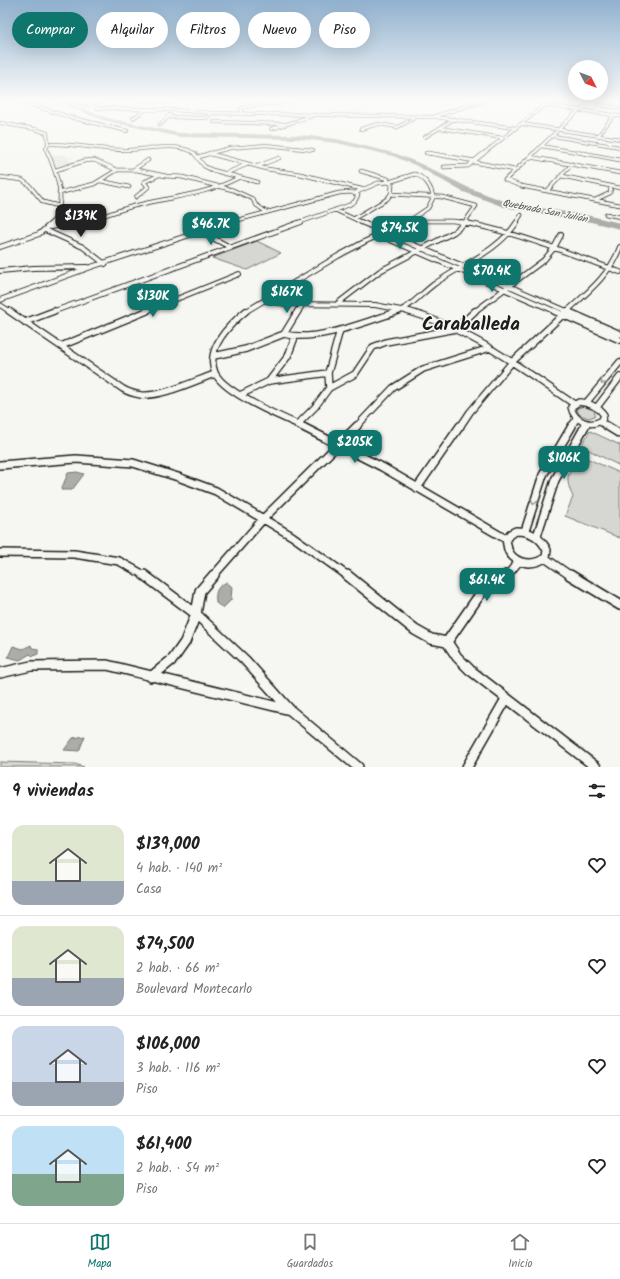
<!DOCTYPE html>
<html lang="es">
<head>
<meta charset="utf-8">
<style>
  :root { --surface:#fff; --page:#f2f2f2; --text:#222; --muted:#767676; --line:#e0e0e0; --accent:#0f766e }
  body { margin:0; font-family:Kalam,sans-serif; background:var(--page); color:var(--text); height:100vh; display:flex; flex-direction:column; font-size:15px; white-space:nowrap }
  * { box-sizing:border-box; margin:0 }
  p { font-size:13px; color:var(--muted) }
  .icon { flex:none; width:22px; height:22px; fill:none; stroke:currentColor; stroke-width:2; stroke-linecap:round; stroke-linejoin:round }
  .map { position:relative; height:767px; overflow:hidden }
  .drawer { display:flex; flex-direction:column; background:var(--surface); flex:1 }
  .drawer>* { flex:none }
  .guide { position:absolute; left:12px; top:12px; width:400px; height:36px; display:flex; gap:8px }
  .needle { width:26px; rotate:132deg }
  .fabs { position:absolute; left:568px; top:60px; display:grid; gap:8px }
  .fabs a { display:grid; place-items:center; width:40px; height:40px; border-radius:50%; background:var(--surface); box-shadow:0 4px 16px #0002; font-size:20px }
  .price { position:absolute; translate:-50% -34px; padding:0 9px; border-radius:8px; background:var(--accent); color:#fff; font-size:13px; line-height:26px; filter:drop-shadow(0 1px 2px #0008) }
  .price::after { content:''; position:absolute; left:50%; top:24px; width:12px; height:9px; margin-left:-6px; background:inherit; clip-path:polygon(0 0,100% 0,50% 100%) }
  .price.on { background:#222; color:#fff }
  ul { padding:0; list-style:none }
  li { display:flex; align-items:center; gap:12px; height:100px; padding:0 12px }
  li+li { border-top:1px solid var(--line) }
  li span { display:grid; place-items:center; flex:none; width:112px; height:80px; border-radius:12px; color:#555 }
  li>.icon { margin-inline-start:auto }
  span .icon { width:48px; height:48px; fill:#fffc; stroke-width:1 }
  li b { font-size:17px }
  h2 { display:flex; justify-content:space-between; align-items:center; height:48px; padding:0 12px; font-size:17px }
  .pill { padding:0 14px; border-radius:18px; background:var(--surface); box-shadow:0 4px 16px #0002; font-size:14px; line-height:36px }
  .pill.on { background:var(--accent); color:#fff }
  .menu { display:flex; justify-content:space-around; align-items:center; height:56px; border-top:1px solid var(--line); background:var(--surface); font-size:11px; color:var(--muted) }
  .menu a { display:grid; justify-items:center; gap:2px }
  .menu .on { color:var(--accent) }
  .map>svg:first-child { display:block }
  .built { fill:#e6e6e2 }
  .green { fill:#d6d6d2; stroke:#797977 }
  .water { fill:#acaca9; stroke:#727271 }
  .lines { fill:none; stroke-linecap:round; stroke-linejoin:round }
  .river { fill:#acaca9; fill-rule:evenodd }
  .minor-far5-casing { stroke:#1c1c1c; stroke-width:4 }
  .minor-far4-casing { stroke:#1c1c1c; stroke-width:4.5 }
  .minor-far3-casing { stroke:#1c1c1c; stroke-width:6 }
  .minor-far2-casing { stroke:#1c1c1c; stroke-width:8 }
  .minor-far1-casing { stroke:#1c1c1c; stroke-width:10 }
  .minor-casing { stroke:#1c1c1c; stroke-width:12 }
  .minor-far5 { stroke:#f6f6f2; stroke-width:2.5 }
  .minor-far4 { stroke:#f6f6f2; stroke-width:3 }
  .minor-far3 { stroke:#f6f6f2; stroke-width:4 }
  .minor-far2 { stroke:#f6f6f2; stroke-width:5.5 }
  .minor-far1 { stroke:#f6f6f2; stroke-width:7 }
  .minor { stroke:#f6f6f2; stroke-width:9 }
  .oneway { stroke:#949492 }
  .labels { text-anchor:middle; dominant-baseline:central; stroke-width:3.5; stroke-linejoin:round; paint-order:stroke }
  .far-water-label { font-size:10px; font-style:italic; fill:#565654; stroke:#f6f6f2 }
  .town-label { font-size:19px; font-weight:bold; fill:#1c1c1c; stroke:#f6f6f2 }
</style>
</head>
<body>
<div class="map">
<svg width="620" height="767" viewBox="0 0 620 767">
  <rect width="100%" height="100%" fill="#f6f6f2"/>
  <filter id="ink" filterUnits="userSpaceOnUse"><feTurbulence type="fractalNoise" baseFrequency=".025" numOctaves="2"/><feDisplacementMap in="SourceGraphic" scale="8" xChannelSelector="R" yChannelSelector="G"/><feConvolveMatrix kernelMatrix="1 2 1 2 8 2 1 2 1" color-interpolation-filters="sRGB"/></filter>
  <g filter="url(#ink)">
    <path class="built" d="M65,154L67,157H73L74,158L68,159L69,161H73L74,163L56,167L51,156Z"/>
    <path class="green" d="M65,100H169L176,102L170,104L140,101L102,102L88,107Z
      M257,241L281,253L247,270L212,258Z
      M583,406L594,410L595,414V416L589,418L580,415L576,409Z
      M590,431L620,445V466L581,446Z
      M586,458L620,473V538L565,516L573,497C563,476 568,469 586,458Z
      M0,762L75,764L84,767H0Z"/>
    <path class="water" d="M77,472L84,474L72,490H61L68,473Z
      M227,582L232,587L231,600L223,608L216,603C215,592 216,587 227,582Z
      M31,645L32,648L38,649V654L33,656L30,654L20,660L8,657L13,646L23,649Z
      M85,736L79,751L64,750L73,738Z"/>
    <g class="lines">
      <path class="river" d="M53,100H61L107,118L179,133L300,135L337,139L397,154L421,164L467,187L509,203L591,216L620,223V229L591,222L504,207L461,191L417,166L393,156L337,143L300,139L179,137L103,120Z"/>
      <defs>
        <path id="minor-far5" d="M17,100L69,117L127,131
          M334,100H350
          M200,101L206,100
          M571,102L576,100
          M599,105L620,108
          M97,108L174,110L212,113L435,117L516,128
          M242,113L241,109C258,101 277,107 294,100
          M435,116L486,100
          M167,117L206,118L212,113
          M133,118L145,110
          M214,122L287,124
          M0,123L35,129L47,133L48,144L46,149L48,154
          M522,124L620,139
          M160,125L170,115
          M396,128L418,116
          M440,128L503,138
          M271,129L312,116
          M361,129L378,124L398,127
          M553,136L620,147
          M598,136L614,115
          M425,137L454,119
          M48,144C74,143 99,150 125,150C144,150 180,141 195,154
          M541,146L588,154
          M426,153L434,154
          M207,154L230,148L266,145L313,150
          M483,154L545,105L620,116
          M533,154L579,110"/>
        <path id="minor-far4" d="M48,153C57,175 68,202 52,223
          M194,153L204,166L212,170L257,182
          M428,153L475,161
          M534,153L505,180L521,186L620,205
          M583,153L620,160
          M211,154L267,169L300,174L361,189
          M198,157L211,153
          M530,157L620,173
          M474,162L515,170
          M258,166L279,158
          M444,167L468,166L484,153
          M56,170L84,161L94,160L117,170H137L166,176L182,177L233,190L253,199L255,204L266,212
          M133,170L148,160
          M361,171L388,179L386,181
          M224,174L248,164
          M562,176L620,188
          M0,177L22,180L29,185L43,202L59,206
          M101,181L129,187
          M548,190L572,164
          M59,193L94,184L117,170
          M355,193L378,183L389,182L415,174C425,178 432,187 433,198L428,208L406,223
          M391,194L442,197L476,206L464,223
          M136,197L148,187L144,182L159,175
          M595,200L610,193L611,187
          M335,210L363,223
          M606,214L620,217
          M355,218L387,199L391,194L392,185L389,182
          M411,221H453L467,223
          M78,223C97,219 115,211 134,206C170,197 205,195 238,178
          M227,223L339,193L351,192L358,195L355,201L349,205L298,223
          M516,223L521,215"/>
        <path id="minor-far3" d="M361,222L569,312
          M461,222C516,232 568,253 620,272
          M50,227L82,222
          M45,230L83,247L105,264
          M379,231L388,239L557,312
          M201,232L230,247
          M0,247L39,234L53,222
          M0,271L33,268L87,267
          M0,300L91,267L230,222
          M264,300L286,304L375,305L411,312
          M338,303L380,271L454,232L466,222
          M0,305L11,312
          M52,312L301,222
          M144,312L239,274
          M245,312L338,256L366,241L408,222
          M298,312L303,304
          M396,312C410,308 421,294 433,285C460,265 498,252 517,222
          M474,312L544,260L554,248L561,235
          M566,312C587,293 610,275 620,247"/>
        <path id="minor-far2" d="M9,311L123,389C128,392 135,394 141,395C162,397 194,381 215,374
          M246,311C229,325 205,349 215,373C224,393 283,418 304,427
          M407,311C469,328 522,369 574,404
          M554,311L620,340
          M567,311L620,334
          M25,322L54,311
          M284,334C315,343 368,321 399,311
          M61,346L147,311
          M214,356L246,349L284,334L298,311
          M269,381L288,356L295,337
          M329,388L328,373L340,330
          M240,395L269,381L328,373
          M579,402C590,403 598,406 604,415L602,420C590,428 574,421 571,407Z
          M586,403L620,362
          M597,407L620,377
          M600,422L609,427
          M297,425L315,407L329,388L355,374L373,347L386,342L456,329L475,311
          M356,427L393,388L423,369L490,348
          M460,427L470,412L512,362L567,311
          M571,427L577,418
          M585,427L587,423"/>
        <path id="minor-far1" d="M301,426L382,467L506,539
          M607,426L620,434
          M0,465L76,459L133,463L178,477L216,491L292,536L348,576
          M417,488L460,426
          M516,531C531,531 540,537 547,550L546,557C535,566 517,565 509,552C507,548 507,543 506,539L510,534Z
          M525,531L543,475L572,426
          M537,536L555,480L585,426
          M0,553L74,554L119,561L146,576
          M545,558L571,576
          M213,576L264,518L357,426
          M505,576L511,571L519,561"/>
        <path id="minor" d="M144,575L196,614L245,660L290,710L358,767
          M347,575L415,630L431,639L447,642L457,657L470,670L596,767
          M570,575L620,605
          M447,642L483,590L506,575
          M0,673L31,666L107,665L290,710
          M151,677L173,659L185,642L196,614L200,591L214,575
          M467,767L506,699"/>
      </defs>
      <use href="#minor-far5" class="minor-far5-casing"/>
      <use href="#minor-far4" class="minor-far4-casing"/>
      <use href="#minor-far3" class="minor-far3-casing"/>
      <use href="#minor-far2" class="minor-far2-casing"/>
      <use href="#minor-far1" class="minor-far1-casing"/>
      <use href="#minor" class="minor-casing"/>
      <use href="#minor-far5" class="minor-far5"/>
      <use href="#minor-far4" class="minor-far4"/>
      <use href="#minor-far3" class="minor-far3"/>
      <use href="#minor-far2" class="minor-far2"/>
      <use href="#minor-far1" class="minor-far1"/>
      <use href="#minor" class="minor"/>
    </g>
    <defs><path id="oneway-chevron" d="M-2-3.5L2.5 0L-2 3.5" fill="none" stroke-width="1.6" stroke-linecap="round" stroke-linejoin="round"/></defs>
    <g class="oneway">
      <use href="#oneway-chevron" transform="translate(603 382) rotate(130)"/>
      <use href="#oneway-chevron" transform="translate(534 502) rotate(108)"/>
    </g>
  </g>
  <linearGradient id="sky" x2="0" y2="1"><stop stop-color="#90b1cf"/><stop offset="0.48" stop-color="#fbfbf9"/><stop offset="1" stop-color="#fbfbf9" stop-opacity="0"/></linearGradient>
  <rect width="620" height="208" fill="url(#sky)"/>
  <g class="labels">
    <g class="far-water-label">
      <text transform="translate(545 211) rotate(11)">Quebrada San Julián</text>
    </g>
    <g class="town-label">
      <text x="471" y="325">Caraballeda</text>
    </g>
  </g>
</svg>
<div class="fabs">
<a><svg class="needle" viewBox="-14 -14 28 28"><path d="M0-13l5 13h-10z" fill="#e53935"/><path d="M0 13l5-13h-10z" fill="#767676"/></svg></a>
</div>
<b class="price on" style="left:81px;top:238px">$139K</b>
<b class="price" style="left:211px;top:246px">$46.7K</b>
<b class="price" style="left:400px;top:250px">$74.5K</b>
<b class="price" style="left:492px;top:293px">$70.4K</b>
<b class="price" style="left:287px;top:314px">$167K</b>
<b class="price" style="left:153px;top:318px">$130K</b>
<b class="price" style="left:355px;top:464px">$205K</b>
<b class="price" style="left:564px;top:480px">$106K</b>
<b class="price" style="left:487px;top:602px">$61.4K</b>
<div class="guide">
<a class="pill on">Comprar</a>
<a class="pill">Alquilar</a>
<a class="pill">Filtros</a>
<a class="pill">Nuevo</a>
<a class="pill">Piso</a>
</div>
</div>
<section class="drawer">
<h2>9 viviendas<svg class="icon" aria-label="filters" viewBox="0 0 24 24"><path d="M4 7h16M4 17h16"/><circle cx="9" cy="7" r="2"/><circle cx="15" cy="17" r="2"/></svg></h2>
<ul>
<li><span style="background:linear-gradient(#dfe7d0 70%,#9aa5b1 0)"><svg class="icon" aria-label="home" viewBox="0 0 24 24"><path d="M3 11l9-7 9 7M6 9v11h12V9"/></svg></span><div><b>$139,000</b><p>4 hab. · 140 m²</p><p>Casa</p></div><svg class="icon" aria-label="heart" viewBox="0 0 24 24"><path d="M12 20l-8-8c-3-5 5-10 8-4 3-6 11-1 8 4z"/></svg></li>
<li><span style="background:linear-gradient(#dfe7d0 65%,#9aa5b1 0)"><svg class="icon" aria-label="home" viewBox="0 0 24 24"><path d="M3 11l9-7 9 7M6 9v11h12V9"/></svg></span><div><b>$74,500</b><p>2 hab. · 66 m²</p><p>Boulevard Montecarlo</p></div><svg class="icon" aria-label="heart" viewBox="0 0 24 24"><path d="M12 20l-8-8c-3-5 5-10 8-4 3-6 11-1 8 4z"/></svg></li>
<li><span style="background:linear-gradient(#c9d6e8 70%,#9aa5b1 0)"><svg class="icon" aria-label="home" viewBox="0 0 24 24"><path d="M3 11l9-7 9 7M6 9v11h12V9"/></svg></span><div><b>$106,000</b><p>3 hab. · 116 m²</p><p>Piso</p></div><svg class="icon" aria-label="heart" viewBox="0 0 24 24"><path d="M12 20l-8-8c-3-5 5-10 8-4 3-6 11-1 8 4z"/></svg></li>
<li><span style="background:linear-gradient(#bfe0f5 60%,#7fa58c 0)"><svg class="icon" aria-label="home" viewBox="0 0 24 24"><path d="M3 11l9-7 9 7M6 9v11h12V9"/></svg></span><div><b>$61,400</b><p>2 hab. · 54 m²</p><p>Piso</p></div><svg class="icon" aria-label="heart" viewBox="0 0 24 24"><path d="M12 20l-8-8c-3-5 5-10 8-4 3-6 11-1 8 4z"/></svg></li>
</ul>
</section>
<nav class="menu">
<a class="on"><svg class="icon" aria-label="map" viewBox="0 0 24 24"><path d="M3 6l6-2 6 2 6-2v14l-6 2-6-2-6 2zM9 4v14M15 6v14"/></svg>Mapa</a>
<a><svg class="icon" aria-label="saved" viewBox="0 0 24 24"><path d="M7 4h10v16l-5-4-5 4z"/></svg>Guardados</a>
<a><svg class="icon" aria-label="home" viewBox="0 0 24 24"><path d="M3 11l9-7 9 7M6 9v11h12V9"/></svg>Inicio</a>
</nav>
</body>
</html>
